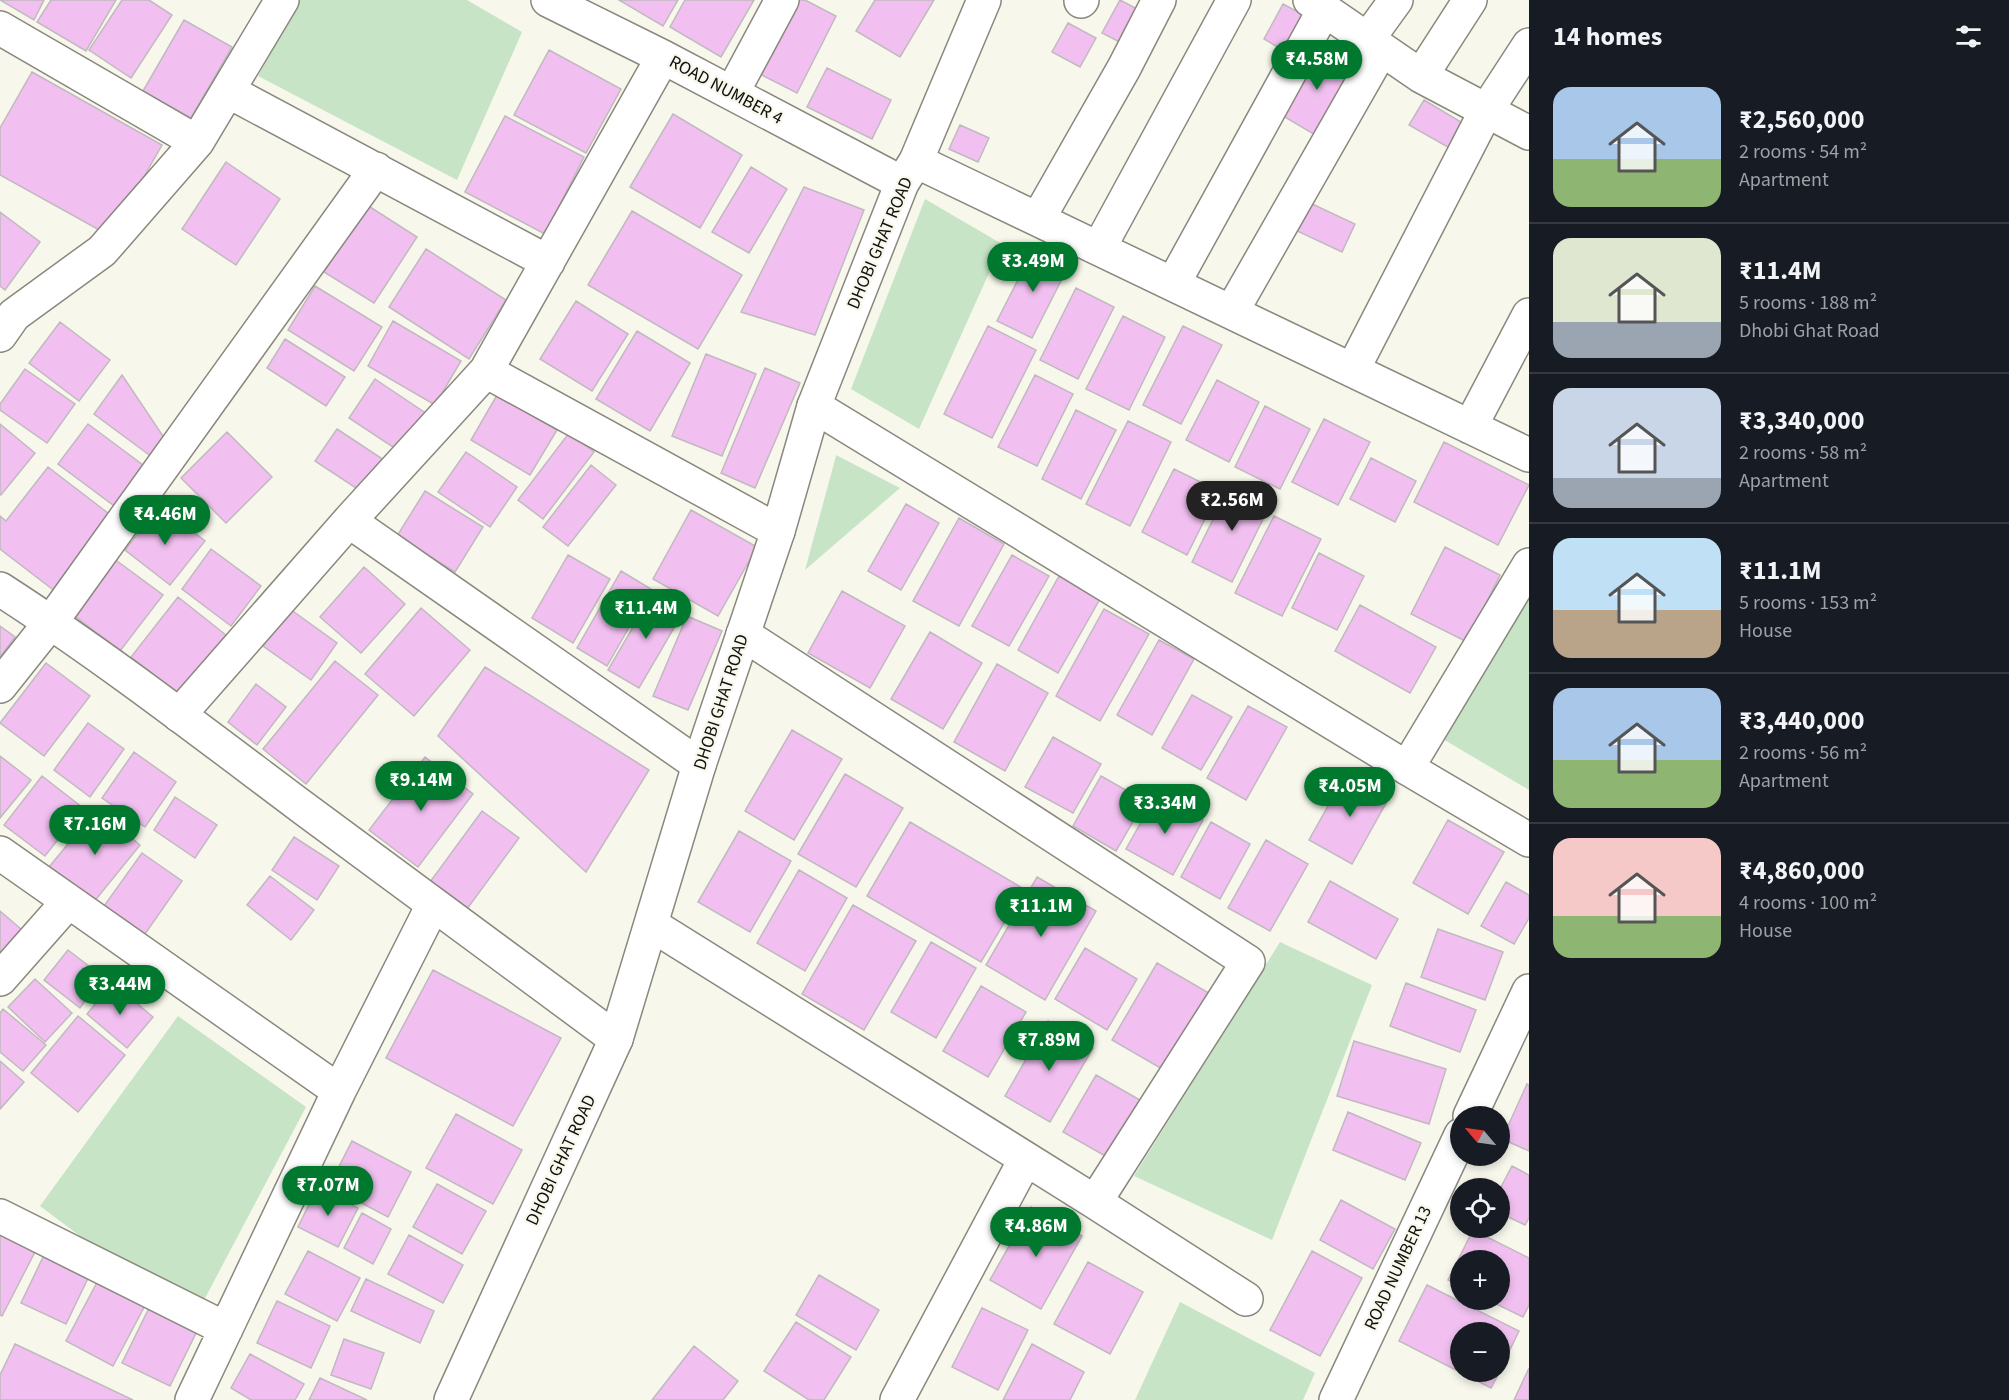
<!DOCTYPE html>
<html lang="en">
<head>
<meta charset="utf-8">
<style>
  :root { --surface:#171b24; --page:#242831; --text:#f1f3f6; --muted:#9ea1a6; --line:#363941; --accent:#00782e }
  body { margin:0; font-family:"Source Sans 3",sans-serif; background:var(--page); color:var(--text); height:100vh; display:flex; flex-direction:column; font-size:22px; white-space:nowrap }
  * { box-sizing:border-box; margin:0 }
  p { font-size:20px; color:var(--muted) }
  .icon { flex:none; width:33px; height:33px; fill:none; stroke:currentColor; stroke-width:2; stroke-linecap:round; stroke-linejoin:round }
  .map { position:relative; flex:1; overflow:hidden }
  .panel { display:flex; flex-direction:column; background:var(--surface); width:480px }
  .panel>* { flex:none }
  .needle { width:39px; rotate:299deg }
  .controls { position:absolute; left:1450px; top:1106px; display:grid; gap:12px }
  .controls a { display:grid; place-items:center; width:60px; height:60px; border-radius:50%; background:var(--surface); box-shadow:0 3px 9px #0003; font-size:30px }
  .price { position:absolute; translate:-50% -51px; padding:0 14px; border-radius:21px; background:var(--accent); color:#fff; font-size:20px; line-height:39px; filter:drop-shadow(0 2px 3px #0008) }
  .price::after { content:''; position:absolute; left:50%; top:36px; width:18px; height:14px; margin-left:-9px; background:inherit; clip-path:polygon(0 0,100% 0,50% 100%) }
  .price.on { background:#222; color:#fff }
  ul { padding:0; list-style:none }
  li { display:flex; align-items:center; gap:18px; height:150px; padding:0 24px }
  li+li { border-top:2px solid var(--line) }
  li span { display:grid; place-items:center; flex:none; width:168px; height:120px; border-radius:18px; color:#555 }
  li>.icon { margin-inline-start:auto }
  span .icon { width:72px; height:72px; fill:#fffc; stroke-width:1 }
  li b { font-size:26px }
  h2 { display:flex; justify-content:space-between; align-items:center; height:72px; padding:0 24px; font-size:26px }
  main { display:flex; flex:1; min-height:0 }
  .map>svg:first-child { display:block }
  .green { fill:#c7e5c6 }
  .building { fill:#f1c0f0; stroke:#c1b9c0; stroke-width:1.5 }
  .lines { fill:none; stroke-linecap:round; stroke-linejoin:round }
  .minor-casing { stroke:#8a887e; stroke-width:36 }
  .tertiary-casing { stroke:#8a887e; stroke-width:36 }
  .secondary-casing { stroke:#8a887e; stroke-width:36 }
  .minor { stroke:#fff; stroke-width:33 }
  .tertiary { stroke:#fff; stroke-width:33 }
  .secondary { stroke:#fff; stroke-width:33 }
  .labels { text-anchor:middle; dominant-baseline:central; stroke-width:4.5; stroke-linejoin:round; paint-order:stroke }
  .street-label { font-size:18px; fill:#100f0c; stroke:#f8f7ec }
</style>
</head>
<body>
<main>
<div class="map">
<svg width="1529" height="1400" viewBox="0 0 1529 1400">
  <rect width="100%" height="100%" fill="#f8f7ec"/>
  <path class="green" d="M300,0H467L522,32L457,180L258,76Z
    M925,199L1002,244L919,429L851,389Z
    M836,455L900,488L805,570L836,456Z
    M1529,593V790L1436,735Z
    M1280,942L1372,985L1272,1240L1134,1176Z
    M178,1016L306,1107L193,1321L40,1206Z
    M1180,1302L1315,1373L1303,1400H1135Z"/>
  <path class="building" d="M0,0H44L34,20Z
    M51,0H116L86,51L37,22Z
    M122,0H149L172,15L131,78L89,50Z
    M619,0H678L663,26Z
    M685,0H754L721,57L670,27Z
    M796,0H805L836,16L797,93L758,73Z
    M875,0H934L900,57L856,31Z
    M1120,0L1147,14L1129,47L1102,33Z
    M1283,4L1311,19L1291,55L1264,39Z
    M184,20L232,47L191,118L143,91Z
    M1068,23L1096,38L1080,67L1052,52Z
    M1317,47L1356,69L1317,136L1278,113Z
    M549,50L621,89L586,153L514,115Z
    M827,68L891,100L872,139L807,107Z
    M32,72L162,145L110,236L0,175V128Z
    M1424,100L1466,125L1453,150L1409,125Z
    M673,114L742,155L700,228L630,187Z
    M505,116L584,157L545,234L465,192Z
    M960,125L989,138L978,162L949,149Z
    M226,162L280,199L236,265L182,229Z
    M751,167L787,189L749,253L712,232Z
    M804,187L864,210L815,335L741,312Z
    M1308,202L1355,224L1342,252L1295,230Z
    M367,205L417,237L374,303L324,272Z
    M632,211L742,275L698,349L588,285Z
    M0,212L40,242L5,290L0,286Z
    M1034,248L1069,265L1032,338L997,321Z
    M426,249L506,300L469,359L389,307Z
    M315,286L382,327L354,371L288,330Z
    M1076,288L1114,307L1078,379L1040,360Z
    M576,301L628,334L592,391L540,359Z
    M1123,316L1165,337L1129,410L1086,389Z
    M393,321L461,361L435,405L368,366Z
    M60,322L110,360L79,401L29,363Z
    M988,326L1036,350L992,438L944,414Z
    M1183,326L1222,345L1181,424L1143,405Z
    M637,331L690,363L650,431L596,399Z
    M285,339L345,377L326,406L267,368Z
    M706,354L756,374L722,456L672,436Z
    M765,368L800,383L755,488L721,473Z
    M25,369L75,404L47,443L0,410V404Z
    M122,375L167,442L156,460L94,414Z
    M1035,375L1073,394L1037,466L998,447Z
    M375,379L427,414L402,453L349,418Z
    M1217,380L1259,402L1229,462L1186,440Z
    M497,395L557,430L530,475L471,440Z
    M1265,406L1310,429L1280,489L1235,467Z
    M1076,410L1116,430L1081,499L1042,479Z
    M1324,419L1370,442L1338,505L1292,482Z
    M1128,421L1171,442L1130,526L1086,504Z
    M0,424L35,453L1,495L0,494Z
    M88,424L151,471L121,511L58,464Z
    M337,429L387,462L365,494L315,461Z
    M227,432L272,477L226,523L181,478Z
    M569,433L594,452L543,519L518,500Z
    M1444,442L1529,485L1498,545L1414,502Z
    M466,452L517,487L490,527L438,492Z
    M1371,458L1416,481L1395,522L1350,499Z
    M591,465L616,485L568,546L543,527Z
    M48,467L113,517L56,592L0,549V516L6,521Z
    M1174,469L1219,491L1187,555L1142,532Z
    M1231,483L1271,503L1232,582L1192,562Z
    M425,491L483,527L455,572L397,536Z
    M906,504L939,523L901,590L868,571Z
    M160,506L205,541L170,585L125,550Z
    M691,510L757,547L718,616L653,579Z
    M1274,516L1321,539L1282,616L1235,593Z
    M959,518L1004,544L959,626L913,601Z
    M1445,547L1500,575L1467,642L1411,614Z
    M211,549L261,586L231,626L182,589Z
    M1319,553L1364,576L1337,630L1292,608Z
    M568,555L610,579L573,643L532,618Z
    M1012,555L1049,576L1009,646L972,626Z
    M113,558L163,595L120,651L71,613Z
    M364,567L405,604L361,653L320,617Z
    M621,571L651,589L607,666L577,648Z
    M1059,576L1100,599L1058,673L1018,650Z
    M654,591L685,609L639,688L608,670Z
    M842,591L905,626L870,688L808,653Z
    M178,597L226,635L179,694L131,657Z
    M1360,605L1436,647L1410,693L1335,651Z
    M421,608L470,650L414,716L365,674Z
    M290,609L337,643L311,680L263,646Z
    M1104,609L1149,634L1100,721L1056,696Z
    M687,616L722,631L688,710L653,696Z
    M0,626L15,637L0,657Z
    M930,632L982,663L943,729L891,699Z
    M1159,640L1194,659L1152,735L1117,715Z
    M335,661L378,695L306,784L263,749Z
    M46,663L90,696L44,756L0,723Z
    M997,664L1048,693L1005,771L954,742Z
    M485,667L649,770L586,872L438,736Z
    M256,684L286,707L257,745L228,722Z
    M1192,695L1232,717L1201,770L1162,748Z
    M1248,706L1287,727L1246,800L1207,778Z
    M88,723L124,749L90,797L54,770Z
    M792,730L842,759L794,840L745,811Z
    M1053,737L1101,764L1073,813L1025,787Z
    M134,752L176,782L145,827L102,798Z
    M0,756L31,780L0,818Z
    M425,757L473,794L418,867L369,830Z
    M1347,772L1390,796L1352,864L1309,840Z
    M845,774L903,808L856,887L798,854Z
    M42,776L83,808L45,856L4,825Z
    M1101,776L1145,801L1116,851L1073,826Z
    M1157,794L1203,820L1173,875L1126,849Z
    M175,797L217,825L195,858L154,830Z
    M97,809L140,845L93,903L49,867Z
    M482,811L519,838L467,909L430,882Z
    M1448,820L1504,852L1468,914L1413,883Z
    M910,822L1024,889L981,962L867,896Z
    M1211,822L1250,844L1220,899L1181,877Z
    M739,831L791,861L750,932L698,902Z
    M294,837L339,866L317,900L272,870Z
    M1266,840L1308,864L1270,931L1228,908Z
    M142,853L182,881L145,934L104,906Z
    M799,870L847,898L805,971L757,943Z
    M270,876L314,910L291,940L247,905Z
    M1037,877L1096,911L1045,1000L986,965Z
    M1330,881L1398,919L1376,959L1308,922Z
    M1506,882L1529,895V918L1514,944L1481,926Z
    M853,905L916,941L864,1030L802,994Z
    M0,911L21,929L0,954Z
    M1438,929L1503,952L1485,1000L1421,977Z
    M931,942L976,968L936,1038L891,1012Z
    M1085,948L1137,979L1107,1030L1055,999Z
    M68,950L103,977L80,1008L44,980Z
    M1157,963L1214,996L1169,1073L1112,1040Z
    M433,970L561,1038L513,1126L386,1058Z
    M35,979L72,1013L45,1042L8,1007Z
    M113,983L153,1017L127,1048L87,1014Z
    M1406,983L1476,1010L1460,1052L1390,1026Z
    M981,986L1026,1012L988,1077L943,1051Z
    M3,1009L46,1045L23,1071L0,1052V1013Z
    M78,1016L125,1055L78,1112L31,1073Z
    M1048,1021L1093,1048L1050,1122L1005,1096Z
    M1354,1041L1446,1069L1429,1124L1337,1096Z
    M0,1061L24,1082L0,1109Z
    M1096,1075L1147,1104L1114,1161L1063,1132Z
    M1527,1084L1529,1085V1151L1502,1139Z
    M1348,1112L1421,1143L1405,1180L1333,1150Z
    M456,1114L522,1150L493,1204L426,1168Z
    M352,1141L411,1172L388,1217L329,1186Z
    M1512,1166L1529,1175V1218L1525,1225L1500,1213V1189Z
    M437,1184L486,1211L462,1254L413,1227Z
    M317,1188L358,1208L338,1247L298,1227Z
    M1341,1200L1395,1229L1373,1269L1320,1240Z
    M1031,1207L1082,1236L1041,1309L990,1280Z
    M362,1213L391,1229L373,1264L344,1248Z
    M1473,1230L1529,1258V1305L1523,1317L1486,1299H1500V1260H1461V1287L1448,1280Z
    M0,1231L36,1250L2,1316L0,1315Z
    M409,1235L463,1265L443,1303L388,1274Z
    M46,1251L91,1272L66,1324L21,1303Z
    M308,1251L360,1278L337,1321L285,1294Z
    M1312,1251L1362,1278L1320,1356L1270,1330Z
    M1088,1262L1143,1292L1110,1354L1054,1324Z
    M103,1271L150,1296L113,1366L66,1341Z
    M819,1275L879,1310L856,1350L796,1315Z
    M366,1279L434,1311L420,1343L351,1311Z
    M1427,1285L1519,1331L1500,1370V1332H1461V1371H1500L1491,1388L1399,1341Z
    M277,1301L330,1326L311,1368L257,1343Z
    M150,1306L198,1329L170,1386L122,1363Z
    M982,1308L1028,1330L998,1390L952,1367Z
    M796,1322L851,1357L824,1400H809L764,1371Z
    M344,1339L384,1353L371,1389L331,1375Z
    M15,1344L133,1400H0V1375Z
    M1032,1344L1084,1372L1070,1400H1003Z
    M694,1346L738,1381L723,1400H652Z
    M250,1354L304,1384L295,1400H251L231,1388Z
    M1529,1368V1400H1514Z
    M320,1378L367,1400H309Z"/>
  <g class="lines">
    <defs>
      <path id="minor" d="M548,0L663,57L902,183
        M1310,0L1421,76L1529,133
        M1081,1L1082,0
        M0,28L197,142
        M1367,40L1396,0
        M1421,76L1470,0
        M228,91L548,262
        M732,93L782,0
        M916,161L1529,455
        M1038,219L1124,68L1159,0
        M1099,248L1234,0
        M1173,284L1324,10
        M1232,311L1381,50
        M0,335L14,315L102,251L197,142L282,0
        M1353,369L1486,111L1529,45
        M486,371L778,531
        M814,406L1407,768L1529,840
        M1470,427L1529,315
        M349,521L699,765
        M743,634L1248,962L1095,1202
        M0,686L51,622L376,169
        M179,715L349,521L486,371L663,57
        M1407,768L1529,565
        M0,853L339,1091
        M652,925L1095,1202L1246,1299
        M0,979L68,902
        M1470,1116L1529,991
        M0,1216L226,1329
        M192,1400L339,1091L433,905
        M897,1400L1025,1160
        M1336,1400L1461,1135"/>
      <path id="tertiary" d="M0,589C104,656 202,732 302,807C406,885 511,962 616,1039"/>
      <path id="secondary" d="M451,1400L616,1039L699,765L778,531L814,406L902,183L916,161L984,0"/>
    </defs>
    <use href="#minor" class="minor-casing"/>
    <use href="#tertiary" class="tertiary-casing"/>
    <use href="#secondary" class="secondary-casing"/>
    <use href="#minor" class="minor"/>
    <use href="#tertiary" class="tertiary"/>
    <use href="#secondary" class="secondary"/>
  </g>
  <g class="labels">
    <g class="street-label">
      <text transform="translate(726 90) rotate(28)">ROAD NUMBER 4</text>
      <text transform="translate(880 243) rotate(-67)">DHOBI GHAT ROAD</text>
      <text transform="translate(721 702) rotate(-72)">DHOBI GHAT ROAD</text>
      <text transform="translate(561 1160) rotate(-65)">DHOBI GHAT ROAD</text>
      <text transform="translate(1398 1268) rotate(-65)">ROAD NUMBER 13</text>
    </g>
  </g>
</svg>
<div class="controls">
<a><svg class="needle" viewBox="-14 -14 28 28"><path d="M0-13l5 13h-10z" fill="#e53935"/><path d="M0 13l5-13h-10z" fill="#9ea1a6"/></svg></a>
<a><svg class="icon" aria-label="locate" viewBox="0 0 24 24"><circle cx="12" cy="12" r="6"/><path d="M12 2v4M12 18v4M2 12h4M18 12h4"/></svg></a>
<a>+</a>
<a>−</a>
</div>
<b class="price" style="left:1317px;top:91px">₹4.58M</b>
<b class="price" style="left:1033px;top:293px">₹3.49M</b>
<b class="price on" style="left:1232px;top:532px">₹2.56M</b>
<b class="price" style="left:165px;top:546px">₹4.46M</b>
<b class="price" style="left:646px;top:640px">₹11.4M</b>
<b class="price" style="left:421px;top:812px">₹9.14M</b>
<b class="price" style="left:1350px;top:818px">₹4.05M</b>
<b class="price" style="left:1165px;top:835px">₹3.34M</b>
<b class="price" style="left:95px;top:856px">₹7.16M</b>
<b class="price" style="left:1041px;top:938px">₹11.1M</b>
<b class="price" style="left:120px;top:1016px">₹3.44M</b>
<b class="price" style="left:1049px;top:1072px">₹7.89M</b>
<b class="price" style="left:328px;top:1217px">₹7.07M</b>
<b class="price" style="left:1036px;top:1258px">₹4.86M</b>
</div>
<section class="panel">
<h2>14 homes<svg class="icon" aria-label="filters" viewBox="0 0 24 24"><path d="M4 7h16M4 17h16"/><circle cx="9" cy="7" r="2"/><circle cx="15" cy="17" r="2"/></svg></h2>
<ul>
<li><span style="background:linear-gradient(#a9c7e8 60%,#8fb573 0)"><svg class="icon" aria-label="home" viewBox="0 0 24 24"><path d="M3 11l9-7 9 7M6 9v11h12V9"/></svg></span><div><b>₹2,560,000</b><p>2 rooms · 54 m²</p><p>Apartment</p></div></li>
<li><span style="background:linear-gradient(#dfe7d0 70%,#9aa5b1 0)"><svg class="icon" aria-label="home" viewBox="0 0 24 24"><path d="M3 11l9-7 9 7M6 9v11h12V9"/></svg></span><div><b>₹11.4M</b><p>5 rooms · 188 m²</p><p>Dhobi Ghat Road</p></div></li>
<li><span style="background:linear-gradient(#c9d6e8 75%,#9aa5b1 0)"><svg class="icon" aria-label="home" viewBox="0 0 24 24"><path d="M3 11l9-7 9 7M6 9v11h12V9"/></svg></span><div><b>₹3,340,000</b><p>2 rooms · 58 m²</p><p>Apartment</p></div></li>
<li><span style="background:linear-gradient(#bfe0f5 60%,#b9a48a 0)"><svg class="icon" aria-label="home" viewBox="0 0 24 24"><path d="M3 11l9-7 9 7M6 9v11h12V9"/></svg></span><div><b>₹11.1M</b><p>5 rooms · 153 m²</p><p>House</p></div></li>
<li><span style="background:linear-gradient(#a9c7e8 60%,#8fb573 0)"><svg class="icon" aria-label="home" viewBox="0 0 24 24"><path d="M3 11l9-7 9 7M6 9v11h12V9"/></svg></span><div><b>₹3,440,000</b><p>2 rooms · 56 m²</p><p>Apartment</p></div></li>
<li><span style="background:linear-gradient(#f6c9c9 65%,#8fb573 0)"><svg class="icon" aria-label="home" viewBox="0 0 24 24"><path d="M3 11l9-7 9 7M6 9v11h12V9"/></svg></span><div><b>₹4,860,000</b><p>4 rooms · 100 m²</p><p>House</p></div></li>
</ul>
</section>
</main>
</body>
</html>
